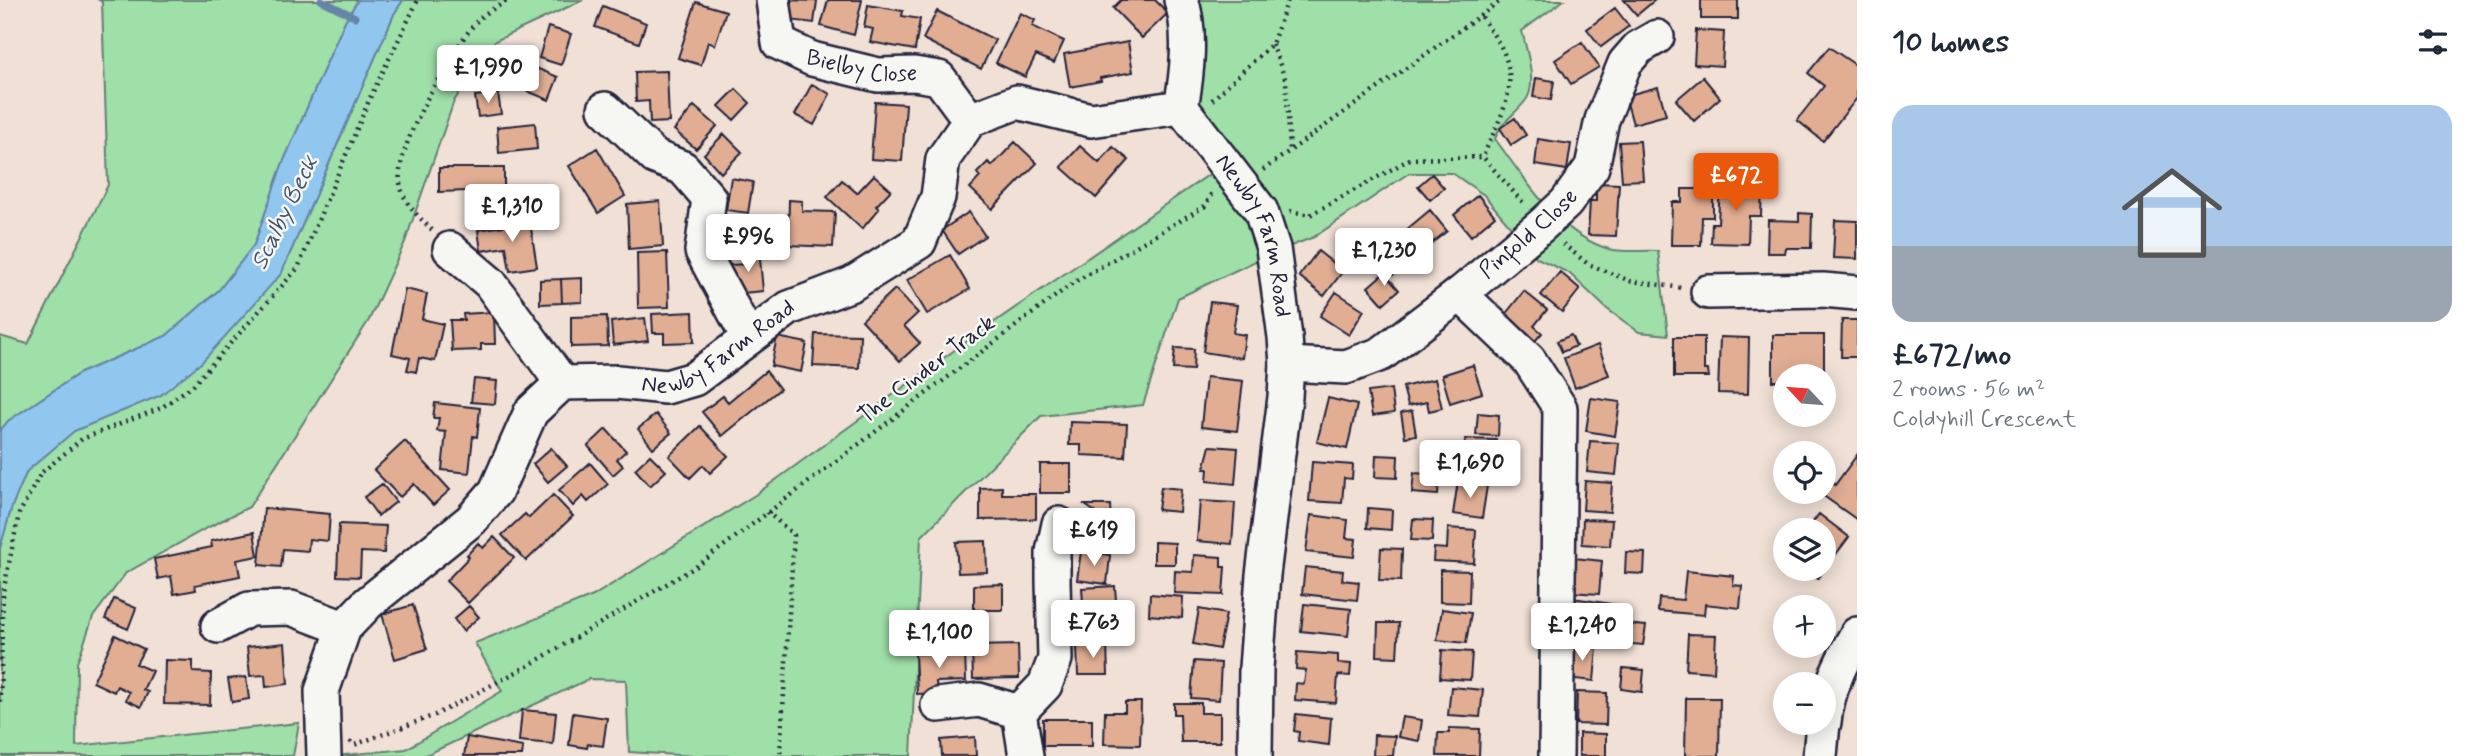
<!DOCTYPE html>
<html lang="en">
<head>
<meta charset="utf-8">
<style>
  :root { --surface:#fff; --page:#f6f6f7; --text:#1f2937; --muted:#747a83; --line:#e0e1e3; --accent:#ea580c }
  body { margin:0; font-family:Mynerve,sans-serif; background:var(--page); color:var(--text); height:100vh; display:flex; flex-direction:column; font-size:26px; white-space:nowrap }
  * { box-sizing:border-box; margin:0 }
  p { font-size:23px; color:var(--muted) }
  .icon { flex:none; width:38px; height:38px; fill:none; stroke:currentColor; stroke-width:2; stroke-linecap:round; stroke-linejoin:round }
  .map { position:relative; flex:1; overflow:hidden }
  .sheet { display:flex; flex-direction:column; background:var(--surface); width:630px }
  .sheet>* { flex:none }
  .needle { width:46px; rotate:296deg }
  .controls { position:absolute; left:1773px; top:364px; display:grid; gap:14px }
  .controls a { display:grid; place-items:center; width:63px; height:63px; border-radius:50%; background:var(--surface); box-shadow:0 4px 18px #0003; font-size:35px }
  .price { position:absolute; translate:-50% -60px; padding:0 16px; border-radius:7px; background:#fff; color:#222; font-size:23px; line-height:46px; filter:drop-shadow(0 2px 4px #0008) }
  .price::after { content:''; position:absolute; left:50%; top:42px; width:21px; height:16px; margin-left:-10px; background:inherit; clip-path:polygon(0 0,100% 0,50% 100%) }
  .price.on { background:var(--accent); color:#fff }
  ul { padding:0; list-style:none }
  li { display:grid; align-content:center; gap:14px; height:371px; padding:0 35px }
  li+li { border-top:2px solid var(--line) }
  li span { display:grid; place-items:center; height:217px; border-radius:21px; color:#555 }
  li>.icon { margin-inline-start:auto }
  span .icon { width:126px; height:126px; fill:#fffc; stroke-width:1 }
  li b { font-size:30px }
  h2 { display:flex; justify-content:space-between; align-items:center; height:84px; padding:0 35px; font-size:30px }
  main { display:flex; flex:1; min-height:0 }
  .map>svg:first-child { display:block }
  .green { fill:#9fdfa8; stroke:#608072; stroke-width:2 }
  .water { fill:#91c7ef; stroke:#6585a7; stroke-width:2 }
  .lines { fill:none; stroke-linecap:round; stroke-linejoin:round }
  .stream { stroke:#6585a7; stroke-width:7 }
  .building { fill:#e1ae94; stroke:#22223b; stroke-width:2 }
  .minor-casing { stroke:#22223b; stroke-width:38 }
  .path { stroke:#22223b; stroke-width:4.5; stroke-dasharray:2 5; stroke-linecap:butt }
  .minor { stroke:#f6f6f2; stroke-width:33 }
  .labels { text-anchor:middle; dominant-baseline:central; stroke-width:5; stroke-linejoin:round; paint-order:stroke }
  .street-label { font-size:23px; fill:#22223b; stroke:#f6f6f2 }
  .water-label { font-size:24px; font-style:italic; fill:#435471; stroke:#f6f6f2 }
</style>
</head>
<body>
<main>
<div class="map">
<svg width="1857" height="756" viewBox="0 0 1857 756">
  <rect width="100%" height="100%" fill="#f0e0d6"/>
  <filter id="ink" filterUnits="userSpaceOnUse"><feTurbulence type="fractalNoise" baseFrequency=".0143" numOctaves="2"/><feDisplacementMap in="SourceGraphic" scale="14" xChannelSelector="R" yChannelSelector="G"/><feConvolveMatrix kernelMatrix="1 2 1 2 8 2 1 2 1" color-interpolation-filters="sRGB"/></filter>
  <g filter="url(#ink)">
    <path class="green" d="M99,0H358L345,21L282,165L254,245L219,290L166,336L80,373L8,421L0,431V336L28,344L108,185L102,2Z
      M403,0H583L495,41L454,101L405,242L369,320L249,507L205,529L126,573L93,617L77,663L76,746L299,723L293,756H0V548L12,506L27,471L74,431L161,395L281,274L394,14Z
      M1192,0H1564L1522,31C1526,49 1538,84 1526,100C1515,115 1501,121 1495,139C1526,180 1557,234 1609,249C1623,253 1643,250 1658,251L1668,335L1639,332L1607,309L1569,273L1537,258L1484,195L1452,173H1409L1314,237L1278,251L1186,107Z
      M1220,167L1268,255L1178,298L1143,405L1041,416L921,537L911,756H694L629,752L626,680L589,679L424,756H334L406,749L502,691L475,643L593,596L755,495L974,336Z"/>
    <path class="water" d="M358,0H403L394,14L281,274L202,362L161,395L74,431L27,471L12,506L0,548V431L8,421L80,373L166,336L219,290L254,245L282,165L345,21Z"/>
    <g class="lines">
      <path class="stream" d="M321,0L355,17"/>
    </g>
    <path class="building" d="M783,0L817,1L814,23L781,19Z
      M828,0H862L854,35L821,26Z
      M1121,0H1155L1168,13L1142,38L1113,8Z
      M1624,0H1655L1637,15Z
      M1701,0H1738V19H1701Z
      M696,2L726,11L715,45L708,42L701,65L678,58Z
      M868,5L903,11L902,16L920,19L915,50L870,42L873,29L864,27Z
      M603,6L646,23L639,43L595,27Z
      M1615,8L1629,26L1601,47L1587,29Z
      M937,11L995,40L981,69L923,39Z
      M1020,13L1035,20L1032,26L1064,41L1054,63L1036,55L1025,77L996,63Z
      M548,27L571,34L561,65L539,58Z
      M1696,30L1724,32L1722,66L1694,64Z
      M1128,42L1133,72L1100,78L1101,81L1070,87L1064,54Z
      M1582,42L1599,67L1571,84L1555,60Z
      M1829,47L1857,66V98L1823,141L1797,120L1824,86L1808,73Z
      M531,66L558,77L549,100L522,89Z
      M667,71L669,122L650,123L649,101L636,102L635,72Z
      M1703,77L1720,98L1694,121L1676,100Z
      M1536,78L1554,81L1551,100L1533,97Z
      M812,84L830,94L814,125L795,115Z
      M1658,87L1666,115L1633,124L1625,96Z
      M736,89L750,103L734,120L719,106Z
      M498,93L501,114L478,117L475,96Z
      M875,102L906,104L902,161L871,159Z
      M694,106L717,126L696,149L674,130Z
      M1515,118L1526,135L1511,145L1500,128Z
      M535,123L537,149L499,153L497,127Z
      M724,134L742,152L721,173L704,154Z
      M1538,139L1571,144L1567,170L1535,165Z
      M1640,141L1643,180L1622,181L1619,142Z
      M1015,142L1037,163L992,209L970,188L980,177L977,173L988,162L992,166Z
      M1080,146L1099,163L1113,147L1129,160L1096,198L1061,167Z
      M597,148L625,196L598,213L569,166Z
      M439,168H504V211H467V191L439,192Z
      M1432,174L1444,188L1430,200L1418,186Z
      M874,175L891,190L876,206L879,209L862,229L827,197L842,180L857,193Z
      M731,178L753,182L748,213L726,210Z
      M1596,183L1619,184L1616,236L1588,235L1590,201H1596Z
      M1720,185L1762,186L1761,216H1749L1748,244L1711,243L1712,223H1718Z
      M1682,189H1713V217H1702L1701,245H1671L1672,202H1682Z
      M1478,195L1495,216L1471,236L1454,215Z
      M789,200L802,201V211L835,212L833,247L788,245Z
      M660,201L663,246L629,249L627,204Z
      M1430,210L1447,231L1423,250L1406,230Z
      M969,212L985,236L958,254L942,230Z
      M1799,213L1812,214L1811,248H1786L1785,253H1767L1768,220L1799,221Z
      M1835,220L1857,221V259L1833,258Z
      M530,222L537,267L510,271L506,247L481,251L478,230Z
      M1398,237L1415,257L1393,275L1376,255Z
      M759,248L763,291L733,294L730,265L748,264L746,249Z
      M1318,251L1343,271L1324,296L1299,276Z
      M667,252L669,307L638,308L637,253Z
      M950,255L970,289L927,314L907,280Z
      M1560,272L1580,289L1562,312L1541,295Z
      M1384,273L1399,290L1383,304L1368,287Z
      M582,278V302L562,303L561,279Z
      M561,279L562,303L540,304V280Z
      M405,289L427,294L422,319L443,324L435,361L419,358L416,372L407,370L410,358L392,354Z
      M895,289L918,313L904,326L920,343L900,361L862,320Z
      M1524,291L1547,310L1534,326L1542,333L1535,341L1504,316Z
      M1336,292L1364,310L1349,335L1320,316Z
      M1210,302L1237,305L1233,333L1245,335L1242,358L1203,352Z
      M494,312L495,344H481V350L452,351L450,320H464L463,314Z
      M693,312L694,342L664,343V333H653L652,314Z
      M607,316L608,346L571,347V317Z
      M645,318L648,341L613,345L611,322Z
      M1842,320H1857V357H1841Z
      M815,334L860,335L859,368L813,366Z
      M1571,335L1576,346L1562,352L1557,341Z
      M1773,335H1824V372H1790V376H1785V381H1773Z
      M777,337L807,343L801,372L771,366Z
      M1674,337H1704V370H1708L1709,377H1674Z
      M1720,337L1749,338L1748,394L1718,393Z
      M1598,345L1609,375L1575,388L1564,358Z
      M1175,348L1194,349L1193,370L1173,369Z
      M1473,365L1482,393L1450,403L1442,375Z
      M766,371L780,389L722,436L702,412L723,396L728,402Z
      M1206,377L1243,381L1237,431L1201,427Z
      M474,379L497,381L495,404L471,402Z
      M1435,379L1442,408L1429,411L1427,402L1408,406L1403,387Z
      M1391,389L1394,413L1372,416L1368,392Z
      M1328,398L1357,405L1347,449L1317,442Z
      M1591,398L1620,402L1615,436L1586,431Z
      M435,403L480,408L477,437L473,436L469,473L442,470L446,432L437,431L439,418H433Z
      M1412,411L1416,435L1405,437L1401,413Z
      M1478,413L1499,415L1498,436L1476,435Z
      M656,414L671,433L653,448L638,429Z
      M1070,422L1127,424L1125,457L1081,455V445H1069Z
      M700,426L728,456L710,473L703,465L690,478L669,456Z
      M606,429L626,451L617,459L623,466L613,475L588,446Z
      M1465,439L1496,440L1495,471L1464,470Z
      M405,441L450,490L433,505L414,484L400,497L374,470Z
      M1590,441L1619,443L1616,475L1587,472Z
      M1210,446L1238,448L1235,484L1207,481L1208,469H1204Z
      M551,448L567,466L548,482L533,464Z
      M650,455L666,471L650,486L635,469Z
      M1376,455L1398,456L1397,478L1375,477Z
      M1857,455V517L1856,519L1818,492H1824V484L1827,479L1835,485Z
      M1312,462L1353,465L1352,479L1344,478L1342,503L1309,501Z
      M590,463L608,484L588,502L583,496L573,506L559,490Z
      M1040,464H1071V493H1040Z
      M1414,473L1439,475L1438,495L1412,493Z
      M1458,481L1487,486L1482,518L1453,514Z
      M1585,481L1612,483L1610,512L1583,510Z
      M382,484L396,502L378,516L364,497Z
      M1002,487V494H1036V519L980,520V488Z
      M1161,487L1181,489L1179,512L1158,510Z
      M553,495L573,516L526,561L502,535L525,514L529,518Z
      M1200,501L1235,503L1232,544L1197,541Z
      M1085,505H1110L1112,540L1086,541L1066,522L1095,512Z
      M264,508L330,514L328,541L309,539L308,551L283,549L281,567L259,565Z
      M1368,508L1392,510L1391,530L1367,528Z
      M1819,514L1849,537L1818,578L1806,569H1824V530H1807Z
      M1311,515L1348,520L1346,538L1356,539L1354,557L1306,552Z
      M1413,519L1433,520L1432,541L1411,540Z
      M1583,519L1612,520L1610,546L1582,544Z
      M339,524L386,526L384,553L361,552L360,577L337,576Z
      M1448,528L1476,530L1474,563L1433,561L1434,548L1447,549Z
      M254,532L258,556L237,560L240,576L195,585L196,590L174,594L171,576L158,579L154,559L212,547L211,541Z
      M494,537L514,558L468,603L446,581L469,557L467,555L478,543L483,548Z
      M986,541L987,572L958,573L956,542Z
      M1154,542L1175,543V564H1154Z
      M1381,548L1402,549L1401,581L1379,580Z
      M1081,551L1110,555L1107,584L1077,580Z
      M1626,552L1645,553L1644,574L1625,573Z
      M1194,555L1221,557V567H1225L1223,595L1174,593L1175,571L1193,572Z
      M1574,558L1602,561L1599,594L1570,592Z
      M1305,567L1343,571L1342,580L1359,582L1357,600L1302,594Z
      M1440,570L1470,571L1469,603L1440,602Z
      M1686,571L1734,576L1733,585L1742,586L1740,608L1705,604L1704,615L1658,611L1659,598L1683,600Z
      M1003,584V610H974V585Z
      M1115,586L1118,631L1085,633L1082,588Z
      M1150,594L1183,597L1182,618L1149,615Z
      M1573,598L1618,605L1616,618L1609,617L1608,627L1599,625L1597,639L1567,635Z
      M114,599L136,608L128,629L105,619Z
      M1304,604L1351,609L1348,636L1301,631Z
      M413,605L427,649L395,659L382,614Z
      M469,606L479,617L463,631L454,619Z
      M1199,609L1226,614L1219,649L1193,644Z
      M1442,609L1471,613L1466,643L1437,640Z
      M1378,623H1399L1397,657L1377,656Z
      M1624,624L1646,626L1643,645L1622,643Z
      M1688,634L1716,635L1714,672L1686,670Z
      M115,635L144,649L136,664L152,671L143,690L148,692L141,707L126,700L129,692L117,686L114,692L93,682Z
      M285,643L288,684L266,687L265,675L250,676L247,647Z
      M1018,645L1019,678L973,679L972,646Z
      M1107,645L1108,675H1078L1077,646Z
      M1569,645L1597,648L1594,681L1566,678Z
      M1442,650L1472,652L1470,680L1440,678Z
      M965,652L966,681L936,682L937,693L917,694L915,654Z
      M1297,652L1338,655V663L1351,664L1350,676L1338,675L1336,703L1295,700L1296,683L1304,684L1306,670L1296,669Z
      M165,660L193,661V672L211,673L210,705L164,704Z
      M1194,661L1221,663L1219,700L1191,698Z
      M1623,668L1644,670L1642,692L1621,689Z
      M246,677L249,699L232,702L228,679Z
      M1451,687L1483,690L1480,717L1448,715Z
      M1577,692L1607,693L1606,725L1576,724Z
      M1686,698H1720L1719,756H1685Z
      M1125,702H1141L1140,745L1104,744L1105,712H1125Z
      M1174,703H1201V713H1220V742H1181L1180,714H1174Z
      M522,710L556,713L553,744L519,741Z
      M573,713L607,718L603,746L588,744L587,748L569,745Z
      M1296,714L1331,718L1329,745L1298,741L1299,732L1294,731Z
      M1402,717L1422,720L1419,741L1398,737Z
      M1043,719H1092V746H1043Z
      M1449,728L1480,729L1479,756H1437L1438,733H1449Z
      M1579,733L1606,734V756H1579Z
      M1374,735L1395,736L1393,756H1373Z
      M467,737L523,747L522,756H464Z
      M975,737L976,756H942L941,740Z"/>
    <g class="lines">
      <defs>
        <g id="minor">
          <path id="s1" d="M773,0L779,43L812,59L878,75L914,74L939,78L970,120"/>
          <path d="M1181,0C1192,30 1187,76 1181,107"/>
          <path d="M605,109L655,157L683,168L709,198L702,251L748,337"/>
          <path d="M450,249L490,283L562,383"/>
          <path d="M1708,292L1823,290L1857,293"/>
          <path d="M1460,294L1529,360L1560,408L1556,756"/>
          <path id="s2" d="M1287,364L1346,367L1381,354L1460,294L1542,225L1566,203L1592,167L1602,120L1625,63L1638,48L1657,37"/>
          <path d="M218,626L249,609L291,608L344,628"/>
          <path d="M938,705L979,700L1019,712L1026,756"/>
          <path d="M1019,712L1045,685L1055,659L1053,581V552L1059,524"/>
          <path d="M1824,722C1827,690 1841,662 1857,634"/>
          <path id="s3" d="M324,756L322,691L344,628L368,603L471,520L496,491L531,412L562,383L617,382L666,387L694,379L789,308L852,284L919,242L938,197L943,159L970,120L1017,102L1091,120L1181,107L1261,211L1273,248L1285,337L1287,364L1285,397L1263,575L1256,668L1255,756"/>
          <path d="M1820,756L1823,723"/>
        </g>
      </defs>
      <use href="#minor" class="minor-casing"/>
      <path class="path" d="M1482,17C1489,30 1502,44 1506,59C1518,94 1495,126 1483,157L1525,205
        M1272,44L1286,81L1290,150
        M1212,100L1272,44L1288,0
        M1263,170L1502,0
        M1290,211L1310,215L1410,159L1483,157
        M432,230C419,217 403,203 400,183C394,147 453,48 477,21C485,12 499,6 509,0
        M1563,244L1588,264L1630,281L1683,288
        M767,512L794,535L780,756
        M0,702L3,593L19,514L41,473L82,439L161,408L193,385L298,268L370,98L418,0
        M350,741L354,745L435,715L526,667L697,566L1073,283L1205,206L1211,195L1216,194"/>
      <use href="#minor" class="minor"/>
    </g>
  </g>
  <g class="labels">
    <g class="street-label">
      <text stroke="none"><textPath href="#s1" startOffset="131">Bielby Close</textPath></text>
      <text stroke="none"><textPath href="#s2" startOffset="287">Pinfold Close</textPath></text>
      <text stroke="none"><textPath href="#s3" startOffset="1368">Newby Farm Road</textPath></text>
      <text stroke="none"><textPath href="#s3" startOffset="634">Newby Farm Road</textPath></text>
      <text transform="translate(927 370) rotate(-37)">The Cinder Track</text>
    </g>
    <g class="water-label">
      <text transform="translate(285 213) rotate(-64)">Scalby Beck</text>
    </g>
  </g>
</svg>
<div class="controls">
<a><svg class="needle" viewBox="-14 -14 28 28"><path d="M0-13l5 13h-10z" fill="#e53935"/><path d="M0 13l5-13h-10z" fill="#747a83"/></svg></a>
<a><svg class="icon" aria-label="locate" viewBox="0 0 24 24"><circle cx="12" cy="12" r="6"/><path d="M12 2v4M12 18v4M2 12h4M18 12h4"/></svg></a>
<a><svg class="icon" aria-label="layers" viewBox="0 0 24 24"><path d="M12 4l9 5-9 5-9-5zM3 14l9 5 9-5"/></svg></a>
<a>+</a>
<a>−</a>
</div>
<b class="price" style="left:488px;top:105px">£1,990</b>
<b class="price on" style="left:1736px;top:213px">£672</b>
<b class="price" style="left:512px;top:244px">£1,310</b>
<b class="price" style="left:748px;top:274px">£996</b>
<b class="price" style="left:1384px;top:288px">£1,230</b>
<b class="price" style="left:1470px;top:500px">£1,690</b>
<b class="price" style="left:1094px;top:568px">£619</b>
<b class="price" style="left:1093px;top:660px">£763</b>
<b class="price" style="left:1582px;top:663px">£1,240</b>
<b class="price" style="left:939px;top:670px">£1,100</b>
</div>
<section class="sheet">
<h2>10 homes<svg class="icon" aria-label="filters" viewBox="0 0 24 24"><path d="M4 7h16M4 17h16"/><circle cx="9" cy="7" r="2"/><circle cx="15" cy="17" r="2"/></svg></h2>
<ul>
<li><span style="background:linear-gradient(#a9c7e8 65%,#9aa5b1 0)"><svg class="icon" aria-label="home" viewBox="0 0 24 24"><path d="M3 11l9-7 9 7M6 9v11h12V9"/></svg></span><div><b>£672/mo</b><p>2 rooms · 56 m²</p><p>Coldyhill Crescent</p></div></li>
</ul>
</section>
</main>
</body>
</html>
